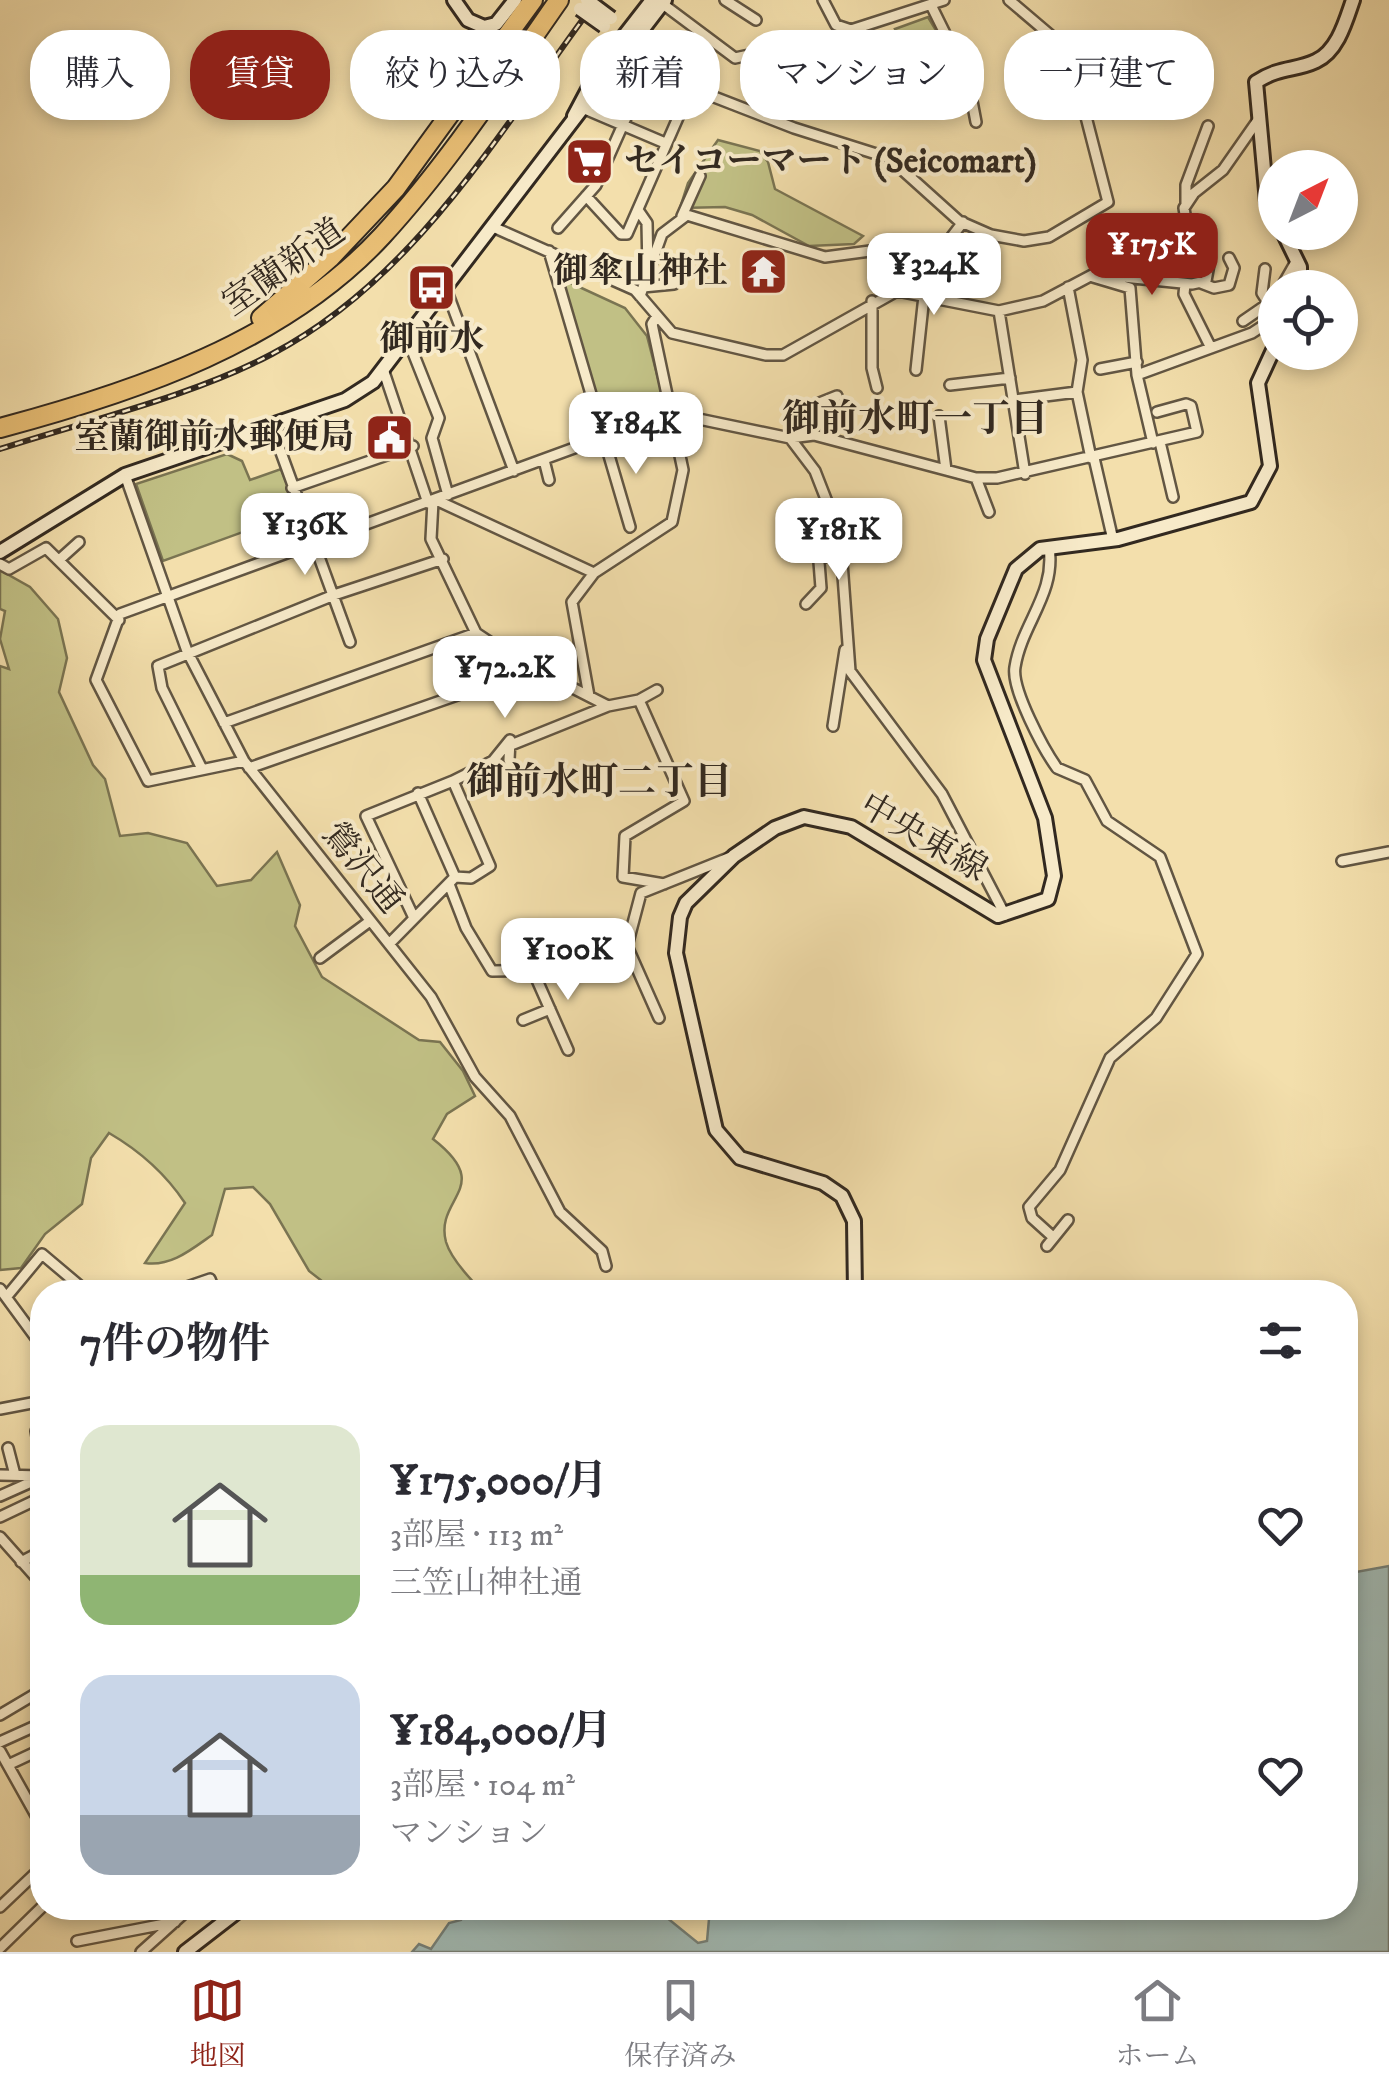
<!DOCTYPE html>
<html lang="ja">
<head>
<meta charset="utf-8">
<style>
  :root { --surface:#fff; --page:#f2f2f3; --text:#2b2b33; --muted:#7c7c81; --line:#e1e1e2; --accent:#8f2418 }
  body { margin:0; font-family:"IM FELL DW Pica","Noto Serif JP",serif; background:var(--page); color:var(--text); height:100vh; display:flex; flex-direction:column; font-size:38px; white-space:nowrap }
  * { box-sizing:border-box; margin:0 }
  p { font-size:32px; color:var(--muted) }
  .icon { flex:none; width:55px; height:55px; fill:none; stroke:currentColor; stroke-width:2; stroke-linecap:round; stroke-linejoin:round }
  .map { position:relative; flex:1; overflow:hidden }
  .drawer { position:absolute; left:30px; top:1280px; width:1328px; height:640px; display:flex; flex-direction:column; background:var(--surface); border-radius:40px; box-shadow:0 5px 15px #0003 }
  .drawer>* { flex:none }
  .hud { position:absolute; left:30px; top:30px; width:1330px; height:90px; display:flex; gap:20px }
  .needle { width:65px; rotate:42deg }
  .fabs { position:absolute; left:1258px; top:150px; display:grid; gap:20px }
  .fabs a { display:grid; place-items:center; width:100px; height:100px; border-radius:50%; background:var(--surface); box-shadow:0 5px 15px #0003; font-size:50px }
  .price { position:absolute; translate:-50% -85px; padding:0 22px; border-radius:20px; background:#fff; color:#222; font-size:32px; line-height:65px; filter:drop-shadow(0 2px 5px #0008) }
  .price::after { content:''; position:absolute; left:50%; top:60px; width:30px; height:22px; margin-left:-15px; background:inherit; clip-path:polygon(0 0,100% 0,50% 100%) }
  .price.active { background:var(--accent); color:#fff }
  ul { padding:0; list-style:none }
  li { display:flex; align-items:center; gap:30px; height:250px; padding:0 50px }
  li span { display:grid; place-items:center; flex:none; width:280px; height:200px; border-radius:30px; color:#555 }
  li>.icon { margin-inline-start:auto }
  span .icon { width:120px; height:120px; fill:#fffc; stroke-width:1 }
  li b { font-size:42px }
  h2 { display:flex; justify-content:space-between; align-items:center; height:120px; padding:0 50px; font-size:42px }
  .chip { padding:0 35px; border-radius:40px; background:var(--surface); box-shadow:0 5px 15px #0003; font-size:35px; line-height:90px }
  .chip.active { background:var(--accent); color:#fff }
  .tab-bar { display:flex; justify-content:space-around; align-items:center; height:140px; border-top:2px solid var(--line); background:var(--surface); font-size:28px; color:var(--muted) }
  .tab-bar a { display:grid; justify-items:center; gap:5px }
  .tab-bar .active { color:var(--accent) }
  .map>svg:first-child { display:block }
  .green { fill:#c1c085; stroke:#7a7452; stroke-width:2.5 }
  .water { fill:#a0bab5; stroke:#748079; stroke-width:2.5 }
  .lines { fill:none; stroke-linecap:round; stroke-linejoin:round }
  .street-casing { stroke:#625643; stroke-width:14 }
  .secondary-casing { stroke:#322920; stroke-width:18 }
  .highway-casing { stroke:#322920; stroke-width:22 }
  .street { stroke:#f7eac9; stroke-width:9 }
  .secondary { stroke:#f7eac9; stroke-width:12 }
  .highway { stroke:#eac076; stroke-width:18 }
  .rail-casing { stroke:#322920; stroke-width:6 }
  .rail { stroke:#f7eac9; stroke-width:2.5; stroke-dasharray:8; stroke-linecap:butt }
  .secondary-bridge-casing { stroke:#322920; stroke-width:18; stroke-linecap:butt }
  .secondary-bridge { stroke:#f7eac9; stroke-width:12 }
  .labels { text-anchor:middle; dominant-baseline:central; stroke-width:8; stroke-linejoin:round; paint-order:stroke }
  .poi-label { font-size:35px; font-weight:bold; fill:#322920; stroke:#f7eac9; text-anchor:end }
  .street-label { font-size:35px; fill:#322920; stroke:#f7eac9 }
  .neighbourhood-label { font-size:38px; font-weight:bold; fill:#322920; stroke:#f7eac9 }
</style>
</head>
<body>
<div class="map">
<svg width="1389" height="1952" viewBox="0 0 1389 1952">
  <rect width="100%" height="100%" fill="#f3dfac"/>
  <filter id="stains"><feTurbulence type="fractalNoise" baseFrequency=".002" numOctaves="4"/><feColorMatrix values="0 0 0 0 .2 0 0 0 0 .09 0 0 0 0 .02 0 0 0 .5 -.17"/></filter>
  <radialGradient id="worn" r=".72"><stop offset=".6" stop-color="#630" stop-opacity="0"/><stop offset="1" stop-color="#630" stop-opacity=".3"/></radialGradient>
  <path class="green" d="M928,17L958,67L922,78L895,29Z
    M718,140L760,151L768,162L775,189L863,236L854,244L809,246L752,215L725,207L680,208L688,183Z
    M562,279L625,308L647,336L662,394L601,414Z
    M227,454L242,461L250,480L281,469L298,512L163,561L136,484Z
    M0,570L30,587L58,619L67,658L59,692L93,765L105,779L120,836L148,833L187,843L217,886L251,880L277,852L300,905L295,926L322,977L419,1040L440,1042L463,1071L475,1096L447,1114L433,1139C496,1188 434,1197 446,1242C451,1259 471,1280 483,1292H336L309,1271L270,1204L253,1187L225,1189L212,1235C192,1249 171,1267 145,1263L185,1203C165,1173 140,1151 109,1133L91,1158L82,1204L45,1234L21,1268L0,1270V666L9,669L0,639L5,611L0,609Z"/>
  <path class="water" d="M1389,1566V1952H412L419,1944L431,1949L449,1923L461,1920L465,1912L447,1908H634L661,1913L698,1943L707,1941L710,1908H1345V1574Z"/>
  <g class="lines">
    <defs>
      <path id="street" d="M725,0L756,20
        M823,0L836,25L851,30L944,0
        M660,2L735,58L763,52
        M931,5L968,80L976,122
        M626,49L691,88L794,128L889,158L959,221L991,235L1024,241L1049,237L1108,202L1069,51L1009,0
        M585,109L665,143
        M586,196L621,234H627L691,88
        M1186,203V185L1208,126
        M638,210L647,223L648,269
        M682,216L700,176
        M493,227L635,290L672,333L766,355H783L897,291L999,311L1043,301L1094,274L1192,284L1206,281L1210,259L1187,227L1184,208L1194,193L1223,170L1258,120
        M558,228L596,185L650,64
        M549,251L630,527
        M896,258L907,291
        M1265,269L1262,293L1269,304
        M1093,277L1130,288L1137,375L1153,443
        M1201,283L1214,288L1229,285L1234,268L1229,258
        M1185,284L1184,294L1211,348
        M643,287L674,284
        M1281,288L1297,260
        M446,289L514,471
        M640,296L662,234L687,215L825,257L870,251L896,258L947,243L963,222
        M872,301V368L877,388
        M999,311L1025,474
        M1243,321L1275,299
        M408,340L439,418L432,438L448,495
        M1100,369L1137,362
        M916,370L924,296
        M384,372L428,503
        M1137,375L1252,333L1275,318
        M950,385L1010,378
        M1077,392L1091,458
        M1014,400L1077,392L1082,360L1068,287
        M939,416L946,470
        M271,425L350,642
        M796,435L817,404L837,396
        M808,435L814,426L838,417
        M790,438L814,435L976,478H997L1197,432L1191,406L1186,404L1157,412
        M1160,442L1173,497
        M1094,458L1113,540
        M544,460L549,480
        M125,475L187,651L244,761L431,997L475,1077L510,1116L560,1212L602,1251L606,1266
        M976,478L989,512
        M292,488L413,446
        M436,500L594,573
        M433,501L431,539L476,633L512,657
        M1049,547C1056,594 1022,623 1015,667C1011,689 1044,750 1057,768L1085,780L1107,821L1160,857L1197,954L1156,1018L1110,1058L1060,1170L1029,1207L1032,1218L1053,1237
        M59,560L79,542
        M0,564L9,569L46,548L119,620
        M806,604L821,588L819,562L840,536
        M589,696L572,602L594,573L672,522L683,470L652,324L657,316
        M639,700L657,690
        M224,723L476,633
        M833,726L845,650
        M511,745L608,706L639,700L684,801L625,836L623,877L664,884
        M244,761L148,781L96,680L120,614L670,413L790,438L815,471L840,535L850,671L942,794L1005,915
        M249,768L489,684L512,657L608,706
        M202,769L162,688L158,666L334,595L443,559
        M453,781L493,761L510,740L509,760L521,787
        M1342,861L1389,852
        M449,884L466,928L492,971C538,971 587,971 627,946
        M414,918L366,816L453,781L490,866L471,878L455,877
        M389,944L455,877L418,793
        M320,958L370,921
        M533,971L568,1050
        M659,1018L627,946L641,893L731,857
        M523,1020L550,1009
        M1047,1246L1068,1220
        M0,1289L42,1346
        M172,1292L210,1279L215,1292
        M8,1295L42,1254L87,1292
        M0,1409L42,1401
        M36,1431L42,1465
        M8,1448L15,1475
        M0,1475L42,1476
        M0,1496L38,1479
        M0,1517L42,1497
        M0,1537L41,1583
        M21,1562L42,1551
        M0,1715L42,1690
        M0,1742L42,1723
        M0,1751L42,1826
        M10,1764L42,1749
        M42,1781L37,1783L42,1812
        M0,1907L42,1867
        M77,1941L175,1922
        M0,1948L42,1907
        M141,1952L190,1908"/>
      <path id="secondary" d="M454,0L468,20L484,27L496,24L515,0
        M574,116L600,67L652,0
        M1275,217L1267,202L1256,82C1281,66 1295,71 1316,61C1338,51 1346,20 1353,0
        M1283,232L1300,267V288
        M0,552L125,475L345,400L373,382L665,0
        M855,1292L854,1221L842,1196L823,1183L740,1158L716,1130L676,953L680,917L686,903L734,856L775,828L804,817L851,827L998,916L1048,899L1054,876L1045,818L984,660L987,639L1016,569L1040,549L1118,539L1251,502L1270,466L1258,383L1275,346
        M185,1952L242,1908"/>
      <path id="highway" d="M261,318L330,258L396,188L533,0
        M0,428C135,392 284,342 382,236C448,164 503,80 559,0"/>
    </defs>
    <use href="#street" class="street-casing"/>
    <use href="#secondary" class="secondary-casing"/>
    <use href="#highway" class="highway-casing"/>
    <use href="#street" class="street"/>
    <use href="#secondary" class="secondary"/>
    <use href="#highway" class="highway"/>
    <defs>
      <path id="rail" d="M0,449C86,421 193,396 272,354C417,278 502,127 597,0"/>
    </defs>
    <use href="#rail" class="rail-casing"/>
    <use href="#rail" class="rail"/>
    <defs>
      <path id="secondary-bridge" d="M587,0L611,18
        M580,9L604,26"/>
    </defs>
    <use href="#secondary-bridge" class="secondary-bridge-casing"/>
    <use href="#secondary-bridge" class="secondary-bridge"/>
  </g>
  <defs>
    <symbol id="supermarket-square" viewBox="-11 -11 22 22"><rect x="-9" y="-9" width="18" height="18" rx="4" fill="#8f2418" stroke="#f7eac9"/><path d="M-6-5.5h2.5l.6 2H6L4.5 2H-2.5L-4.4-4H-6ZM-1.5 3.2a1.3 1.3 0 1 0 .1 0ZM3 3.2a1.3 1.3 0 1 0 .1 0Z" fill="#fff"/></symbol>
    <symbol id="temple-square" viewBox="-11 -11 22 22"><rect x="-9" y="-9" width="18" height="18" rx="4" fill="#8f2418" stroke="#f7eac9"/><path d="M0-6L5-2H3V0L6.5 2.5H4V6H1.5V3h-3V6H-4V2.5H-6.5L-3 0V-2H-5Z" fill="#fff"/></symbol>
    <symbol id="bus-square" viewBox="-11 -11 22 22"><rect x="-9" y="-9" width="18" height="18" rx="4" fill="#8f2418" stroke="#f7eac9"/><path d="M-5-6H5V4H4V6H2V4H-2V6H-4V4H-5ZM-3.5-4V0h7V-4ZM-3.5 1.2v1.5H-2V1.2ZM2 1.2v1.5H3.5V1.2Z" fill="#fff"/></symbol>
    <symbol id="civic-square" viewBox="-11 -11 22 22"><rect x="-9" y="-9" width="18" height="18" rx="4" fill="#8f2418" stroke="#f7eac9"/><path d="M-.6-6.5H3V-4.5H.6V-3L4-1V1h2V6H-6V1h2V-1L-.6-3ZM-1.2 2.5V6h2.4V2.5Z" fill="#fff"/></symbol>
  </defs>
  <g fill-rule="evenodd">
    <use href="#supermarket-square" x="562" y="134" width="55" height="55"/>
    <use href="#temple-square" x="736" y="244" width="55" height="55"/>
    <use href="#bus-square" x="404" y="260" width="55" height="55"/>
    <use href="#civic-square" x="362" y="410" width="55" height="55"/>
  </g>
  <g class="labels">
    <g class="poi-label">
      <text x="624" y="162" text-anchor="start">セイコーマート (Seicomart)</text>
      <text x="728" y="272">御傘山神社</text>
      <text x="432" y="340" text-anchor="middle">御前水</text>
      <text x="354" y="438">室蘭御前水郵便局</text>
    </g>
    <g class="street-label">
      <text transform="translate(284 268) rotate(-35)">室蘭新道</text>
      <text transform="translate(923 838) rotate(30)">中央東線</text>
      <text transform="translate(362 868) rotate(51)">鶯沢通</text>
    </g>
    <g class="neighbourhood-label">
      <text x="915" y="420">御前水町一丁目</text>
      <text x="599" y="783">御前水町二丁目</text>
    </g>
  </g>
  <rect width="100%" height="100%" filter="url(#stains)"/>
  <rect width="100%" height="100%" fill="url(#worn)"/>
</svg>
<div class="fabs">
<a><svg class="needle" viewBox="-14 -14 28 28"><path d="M0-13l5 13h-10z" fill="#e53935"/><path d="M0 13l5-13h-10z" fill="#7c7c81"/></svg></a>
<a><svg class="icon" aria-label="locate" viewBox="0 0 24 24"><circle cx="12" cy="12" r="6"/><path d="M12 2v4M12 18v4M2 12h4M18 12h4"/></svg></a>
</div>
<b class="price active" style="left:1152px;top:298px">¥175K</b>
<b class="price" style="left:934px;top:318px">¥324K</b>
<b class="price" style="left:636px;top:477px">¥184K</b>
<b class="price" style="left:305px;top:578px">¥136K</b>
<b class="price" style="left:839px;top:583px">¥181K</b>
<b class="price" style="left:505px;top:721px">¥72.2K</b>
<b class="price" style="left:568px;top:1003px">¥100K</b>
<div class="hud">
<a class="chip">購入</a>
<a class="chip active">賃貸</a>
<a class="chip">絞り込み</a>
<a class="chip">新着</a>
<a class="chip">マンション</a>
<a class="chip">一戸建て</a>
</div>
<section class="drawer">
<h2>7件の物件<svg class="icon" aria-label="filters" viewBox="0 0 24 24"><path d="M4 7h16M4 17h16"/><circle cx="9" cy="7" r="2"/><circle cx="15" cy="17" r="2"/></svg></h2>
<ul>
<li><span style="background:linear-gradient(#dfe7d0 75%,#8fb573 0)"><svg class="icon" aria-label="home" viewBox="0 0 24 24"><path d="M3 11l9-7 9 7M6 9v11h12V9"/></svg></span><div><b>¥175,000/月</b><p>3部屋 · 113 m²</p><p>三笠山神社通</p></div><svg class="icon" aria-label="heart" viewBox="0 0 24 24"><path d="M12 20l-8-8c-3-5 5-10 8-4 3-6 11-1 8 4z"/></svg></li>
<li><span style="background:linear-gradient(#c9d6e8 70%,#9aa5b1 0)"><svg class="icon" aria-label="home" viewBox="0 0 24 24"><path d="M3 11l9-7 9 7M6 9v11h12V9"/></svg></span><div><b>¥184,000/月</b><p>3部屋 · 104 m²</p><p>マンション</p></div><svg class="icon" aria-label="heart" viewBox="0 0 24 24"><path d="M12 20l-8-8c-3-5 5-10 8-4 3-6 11-1 8 4z"/></svg></li>
</ul>
</section>
</div>
<nav class="tab-bar">
<a class="active"><svg class="icon" aria-label="map" viewBox="0 0 24 24"><path d="M3 6l6-2 6 2 6-2v14l-6 2-6-2-6 2zM9 4v14M15 6v14"/></svg>地図</a>
<a><svg class="icon" aria-label="saved" viewBox="0 0 24 24"><path d="M7 4h10v16l-5-4-5 4z"/></svg>保存済み</a>
<a><svg class="icon" aria-label="home" viewBox="0 0 24 24"><path d="M3 11l9-7 9 7M6 9v11h12V9"/></svg>ホーム</a>
</nav>
</body>
</html>
